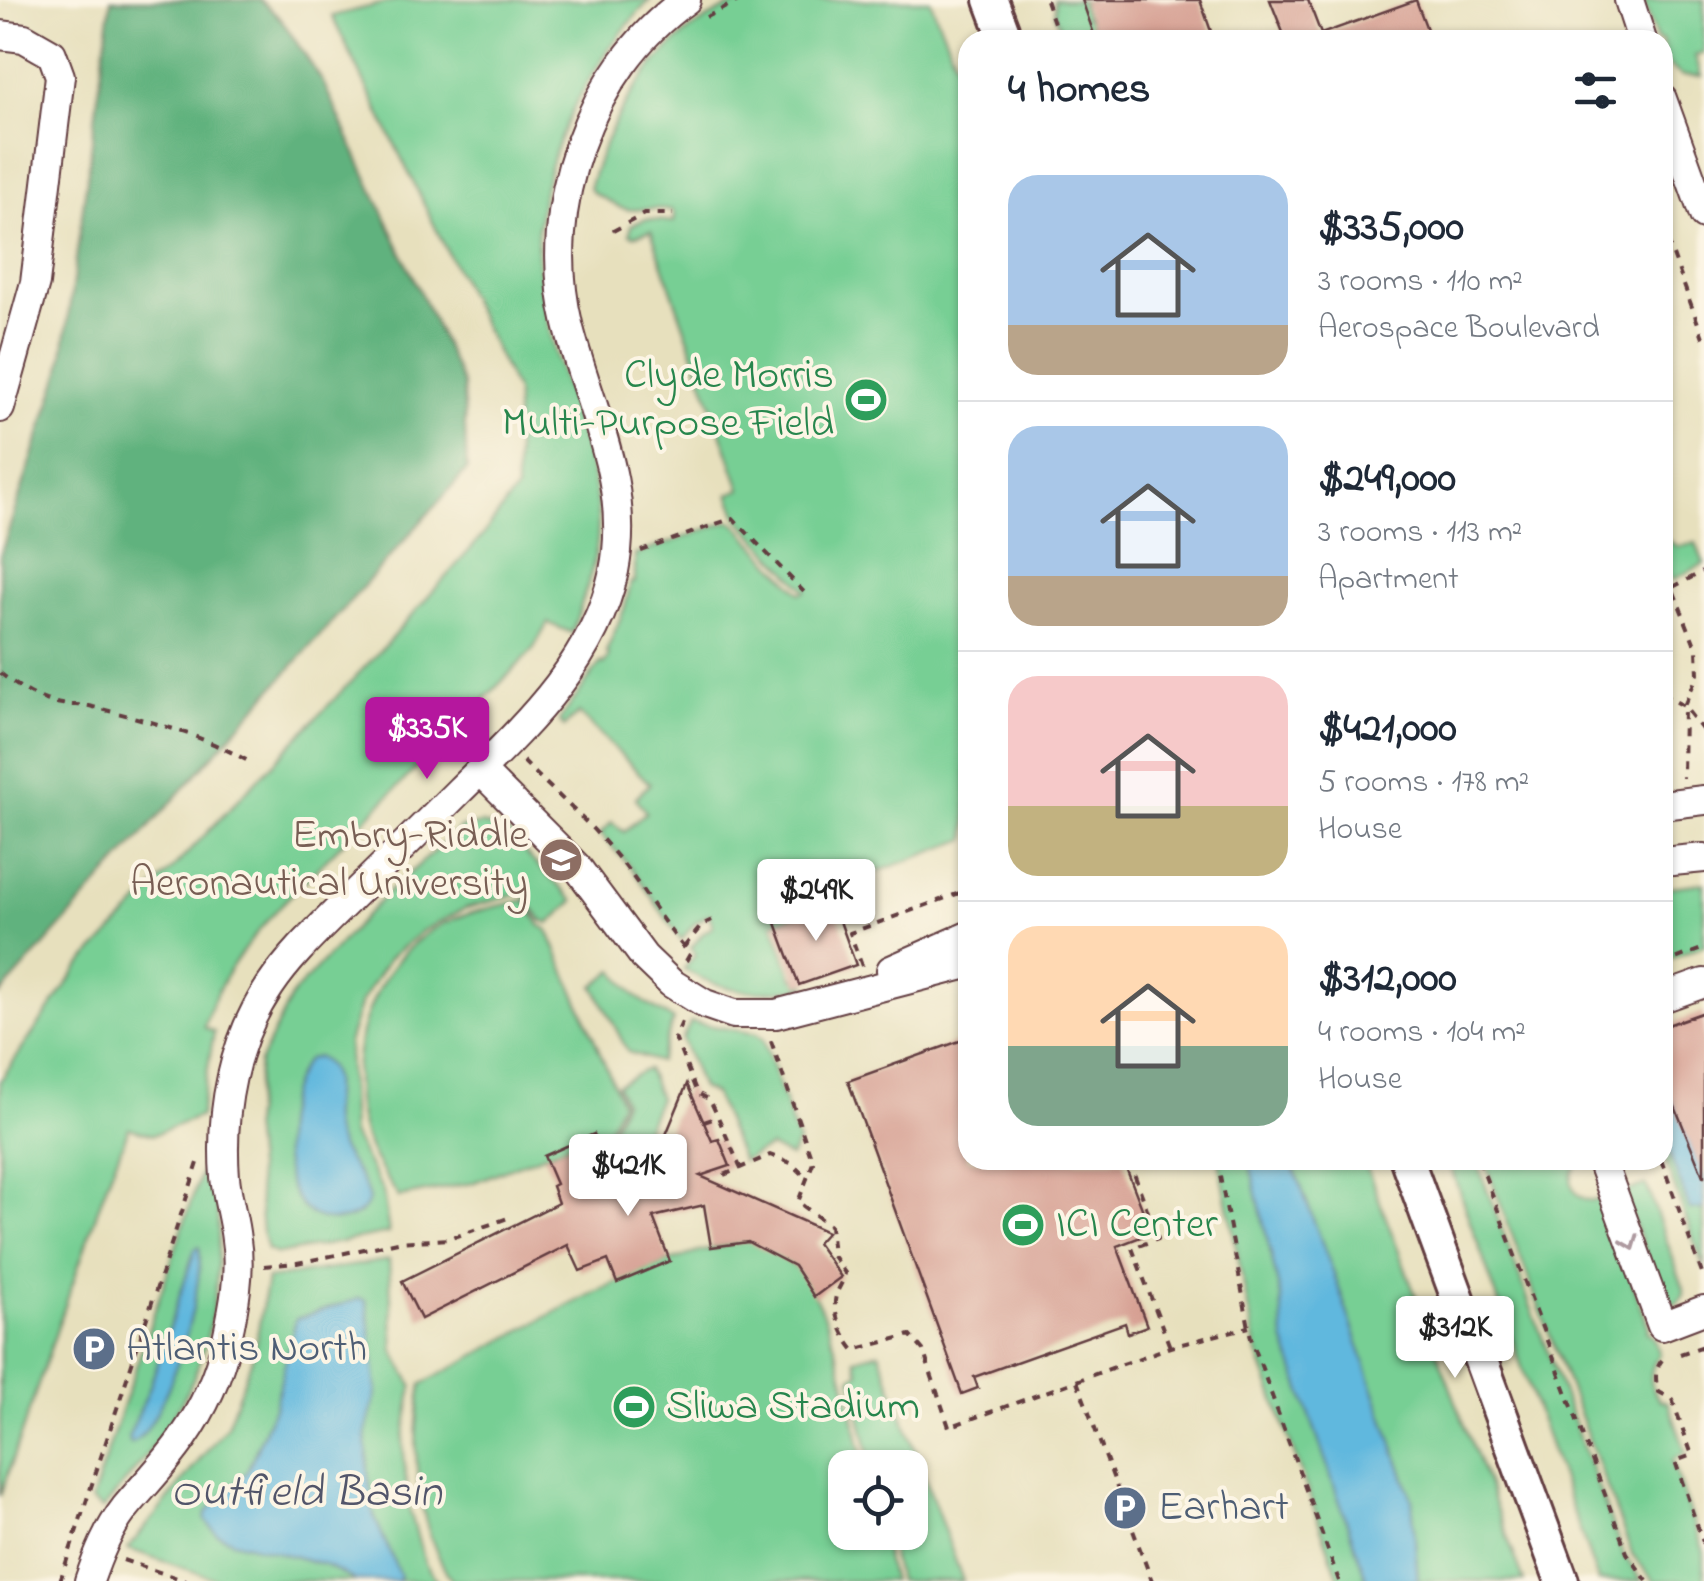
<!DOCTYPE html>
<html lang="en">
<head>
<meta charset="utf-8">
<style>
  :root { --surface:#fff; --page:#f6f6f7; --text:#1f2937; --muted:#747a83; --line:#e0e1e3; --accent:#b5179e }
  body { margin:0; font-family:"Indie Flower",sans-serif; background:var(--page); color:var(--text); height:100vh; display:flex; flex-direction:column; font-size:38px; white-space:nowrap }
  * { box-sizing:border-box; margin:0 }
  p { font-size:32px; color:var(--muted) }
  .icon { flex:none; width:55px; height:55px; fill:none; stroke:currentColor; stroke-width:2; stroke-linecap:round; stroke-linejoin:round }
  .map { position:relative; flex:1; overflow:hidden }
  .drawer { position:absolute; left:958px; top:30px; width:715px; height:1140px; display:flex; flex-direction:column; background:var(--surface); border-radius:30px; box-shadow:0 2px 8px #0004 }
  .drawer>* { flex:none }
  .controls { position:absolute; left:828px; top:1450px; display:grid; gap:20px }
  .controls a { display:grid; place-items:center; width:100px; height:100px; border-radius:20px; background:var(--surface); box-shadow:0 2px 8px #0004; font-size:50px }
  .price { position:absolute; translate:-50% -85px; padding:0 22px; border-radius:10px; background:#fff; color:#222; font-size:32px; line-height:65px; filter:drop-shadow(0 2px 5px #0008) }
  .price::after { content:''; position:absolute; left:50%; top:60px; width:30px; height:22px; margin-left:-15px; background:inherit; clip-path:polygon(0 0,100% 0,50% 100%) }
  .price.active { background:var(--accent); color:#fff }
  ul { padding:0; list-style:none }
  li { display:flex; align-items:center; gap:30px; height:250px; padding:0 50px }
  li+li { border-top:2px solid var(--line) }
  li span { display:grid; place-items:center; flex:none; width:280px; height:200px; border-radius:30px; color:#555 }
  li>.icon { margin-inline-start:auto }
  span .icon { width:120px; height:120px; fill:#fffc; stroke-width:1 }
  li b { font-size:42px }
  h2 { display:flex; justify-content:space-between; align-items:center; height:120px; padding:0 50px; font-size:42px }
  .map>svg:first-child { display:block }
  .green { fill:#77cf94; stroke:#607760; stroke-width:2.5 }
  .forest { fill:#61b27e; stroke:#566854; stroke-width:2.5 }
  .water { fill:#61b8de; stroke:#566c84; stroke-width:2.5 }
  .building { fill:#d69f92 }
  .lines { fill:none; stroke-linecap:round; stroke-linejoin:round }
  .minor-casing { stroke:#623c41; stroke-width:32 }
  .major-casing { stroke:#623c41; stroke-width:38 }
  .path { stroke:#623c41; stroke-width:4; stroke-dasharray:8 8; stroke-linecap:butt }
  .minor { stroke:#fff; stroke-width:28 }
  .major { stroke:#fff; stroke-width:32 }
  .oneway { stroke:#ae9aa0 }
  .labels { text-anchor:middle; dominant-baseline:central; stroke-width:8; stroke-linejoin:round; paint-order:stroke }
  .leisure-label { font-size:42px; fill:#27864d; stroke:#fcf5e5; text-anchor:start }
  .education-label { font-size:42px; fill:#785e54; stroke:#fcf5e5; text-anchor:end }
  .service-label { font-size:42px; fill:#4e5e75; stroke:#fcf5e5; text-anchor:start }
  .water-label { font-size:45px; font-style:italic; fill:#52556a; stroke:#fcf5e5 }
</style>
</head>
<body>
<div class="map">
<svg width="1704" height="1581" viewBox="0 0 1704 1581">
  <rect width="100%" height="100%" fill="#fcf5e5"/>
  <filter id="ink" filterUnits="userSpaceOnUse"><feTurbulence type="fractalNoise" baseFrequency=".01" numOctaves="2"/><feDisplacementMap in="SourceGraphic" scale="20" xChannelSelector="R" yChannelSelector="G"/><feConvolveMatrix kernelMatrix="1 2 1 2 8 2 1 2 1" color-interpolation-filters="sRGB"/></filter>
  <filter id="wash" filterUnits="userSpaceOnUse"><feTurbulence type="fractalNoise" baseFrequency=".0048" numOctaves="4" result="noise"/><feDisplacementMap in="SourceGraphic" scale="40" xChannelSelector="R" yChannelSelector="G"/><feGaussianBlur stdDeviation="2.25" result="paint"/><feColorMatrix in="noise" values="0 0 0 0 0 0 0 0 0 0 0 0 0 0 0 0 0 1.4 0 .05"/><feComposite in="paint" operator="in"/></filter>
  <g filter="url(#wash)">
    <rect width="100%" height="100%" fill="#e7e0bd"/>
    <path class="green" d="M397,0H650C593,59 544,147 538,230C535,268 548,329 559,366C576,423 604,483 597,544C593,574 581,604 572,633L548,623L532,651L282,904C250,939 216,981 204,1027L214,1032L200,1116L153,1135L129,1128L107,1183L0,1496V1081L79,967L380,651L484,534L516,490V392L332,16Z
      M748,0H930L968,92L967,839L855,880L859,892L773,923L793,979L797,978L799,985L805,983L807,987C762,995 724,994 684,969L696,954L691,948L704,932L713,927L709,914L695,923L681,940L631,867L600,834L612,822L624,832L646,812L635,798L650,784L579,713L564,727L559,721L601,662L604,664L609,655L606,652L625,607L631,582H635V555L729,521L735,523L800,593L806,591L739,519L729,494L741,489L651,231L633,236L630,234L631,225L646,219L674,222L675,214L672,210C644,205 632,217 610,202C601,196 596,197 589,188C614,106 662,29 748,0Z
      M1054,0H1093L1081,4L1086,18L1105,12L1089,19L1096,40H1064L1055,15Z
      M1643,0H1704V53L1695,56L1702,76L1681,75L1666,63L1662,40H1657Z
      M1662,537L1679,547L1696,543L1704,564L1672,580L1663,556Z
      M482,824L507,831L527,855L574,901L549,924L541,920L523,893L466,908L422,931L388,959L361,1002L348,1043L352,1134L383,1192L389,1233L278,1254L267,1250L262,1231L252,1125L259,1063L292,995L385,895L460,828Z
      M1704,883V945L1663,961V888Z
      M525,900L540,925L548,930L621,1102L608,1129L472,1183L399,1197C386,1178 372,1159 365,1137C342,1068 364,980 424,935C453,914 490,908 525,900Z
      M614,970L635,996L673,1020L659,1062L628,1052L594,986Z
      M691,1022L757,1034L763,1039L798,1142L790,1157L770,1147L742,1161L714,1094L701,1088L682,1039Z
      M647,1069L659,1098L634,1156L606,1167L598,1136L610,1132L624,1102L617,1085Z
      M1663,1137L1690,1210L1704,1209V1268L1663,1156Z
      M1219,1160H1364L1524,1581H1340L1256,1348Z
      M1448,1160H1476L1623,1554L1642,1581H1598Z
      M1484,1160H1583C1559,1178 1575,1207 1603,1199L1649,1328L1647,1331L1654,1337L1660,1355C1648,1368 1648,1387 1660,1400L1668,1402L1686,1453L1672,1460L1704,1552V1581H1654L1632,1554Z
      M204,1163C219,1189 219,1226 218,1254C214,1372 176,1422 103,1509L91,1501Z
      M1646,1184L1684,1289V1295L1677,1304L1664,1302L1622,1193Z
      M748,1241C762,1249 785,1257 796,1268C835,1312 851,1411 865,1467L845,1468V1532L880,1533L892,1581H452C415,1523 410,1450 422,1384C526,1330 631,1260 748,1241Z
      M389,1260L394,1351L413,1386L403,1442L408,1504L425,1563L437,1581H221L128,1549L227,1426L254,1353L267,1279Z
      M879,1352L963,1581H898L887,1533L910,1532V1468L872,1467L851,1378L859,1373L855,1359Z"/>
    <path class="forest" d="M111,0H260L281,19L323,82L463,385L467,470L0,995V556L61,370Z"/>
    <path class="water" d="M318,1057C343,1072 330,1099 332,1122C335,1152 363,1172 369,1200C363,1211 358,1216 346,1219C268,1236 272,1097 308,1059Z
      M1672,1099L1704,1176V1209L1690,1210L1663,1137V1103Z
      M1249,1160H1291L1335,1277L1412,1499L1418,1581H1367L1284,1340L1281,1298Z
      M199,1247C206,1285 166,1426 131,1444L128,1438L149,1389L195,1249Z
      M360,1298L366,1301L368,1311L377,1390L366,1433L368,1474L374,1516L400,1576L398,1581H357L323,1564L233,1541L217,1534L205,1520L206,1513L247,1471L274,1408L296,1319Z"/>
    <g id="blocks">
      <path class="building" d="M1082,0H1200L1214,40H1096Z
        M1270,0H1308L1321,34L1416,0L1431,40H1286Z
        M833,902L856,965L799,985L776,923Z
        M1704,1012V1176H1703L1672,1099L1662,1103V1027Z
        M968,1038V1160H1123L1145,1216L1146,1235L1117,1246L1147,1326L1128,1333L1125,1323L974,1377L978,1388L962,1394L848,1081Z
        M687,1084L712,1141L719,1139L730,1166L700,1176L827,1232L817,1243L841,1277L814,1297L794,1266L748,1242L711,1247L704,1205L653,1217L670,1261L617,1283L608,1260L580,1271L568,1245L421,1319L402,1281L558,1203L552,1186L556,1184L544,1156L594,1134L611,1174L658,1154Z"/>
    </g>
  </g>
  <g filter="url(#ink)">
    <use href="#blocks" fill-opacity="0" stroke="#623c41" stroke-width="2.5"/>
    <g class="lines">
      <defs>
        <path id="minor" d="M1629,0L1642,40
          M0,35L24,38L52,54L60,76L35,283L0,408
          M1662,99L1704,215
          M480,770L577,867L644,957L671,983L705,1004L734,1014H776L968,964
          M1662,805L1704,800
          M1662,862L1704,858
          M891,970L968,936
          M1662,998L1704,983
          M1601,1160L1662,1326L1704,1310
          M89,1581C98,1555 108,1530 125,1508C144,1485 166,1463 183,1438C204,1408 219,1374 227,1339C234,1308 241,1271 236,1240C234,1219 227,1198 225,1177C220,1111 233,1041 270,986C290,956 318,930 343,905C382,867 421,829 460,790C524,727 594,663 614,571C632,483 588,406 568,324C540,209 588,69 686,0"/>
        <path id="major" d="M991,0L1006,40
          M1407,1160L1562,1581"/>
      </defs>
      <use href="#minor" class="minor-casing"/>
      <use href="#major" class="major-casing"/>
      <path class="path" d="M1046,0L1060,40
        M706,17L740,0
        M1662,225L1704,340
        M613,231L644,214H673
        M641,551L733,518L804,592
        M1662,562L1697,650L1698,674L1684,706L1683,778
        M1673,587L1704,571
        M0,673C18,687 39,701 62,704C73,706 83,704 93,707C147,720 200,734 248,761
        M1662,694L1684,706L1704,732
        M523,761C554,792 588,821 616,855C643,887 662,924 690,954L686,961
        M684,947L702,925L712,920
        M1662,964L1704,948
        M862,966L850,933L968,890
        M682,1022L675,1038L697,1093L710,1100L718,1117
        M771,1041L813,1163L798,1202L830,1226L833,1256L845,1273C844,1282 838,1287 836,1296C831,1311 844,1339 854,1350L910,1335L923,1350L949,1427L1170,1347L1249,1327
        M704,1122L718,1117L740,1167
        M1129,1160L1158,1239L1132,1248L1170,1347
        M1217,1160L1251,1338L1339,1581
        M1479,1160L1627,1553L1647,1581
        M1661,1160L1704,1279
        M1629,1166L1646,1160
        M724,1175L770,1155L791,1163L806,1177
        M264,1266L297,1263L398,1242L449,1239L508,1218
        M1680,1354L1704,1346
        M1662,1360C1654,1370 1655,1381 1659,1392L1672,1399L1692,1455L1675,1461L1704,1545
        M1077,1381L1152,1581
        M123,1560L186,1581
        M60,1581L198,1163"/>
      <use href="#minor" class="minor"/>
      <use href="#major" class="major"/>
    </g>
    <defs><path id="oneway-chevron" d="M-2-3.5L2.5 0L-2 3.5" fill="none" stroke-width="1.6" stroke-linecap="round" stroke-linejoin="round" transform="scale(2.5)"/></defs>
    <use class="oneway" href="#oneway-chevron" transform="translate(1631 1243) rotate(69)"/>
  </g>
  <defs>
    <symbol id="stadium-disc" viewBox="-11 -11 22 22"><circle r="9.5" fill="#2e9e5b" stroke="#fcf5e5"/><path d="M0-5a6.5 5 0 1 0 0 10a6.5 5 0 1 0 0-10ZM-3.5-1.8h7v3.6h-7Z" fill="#fff"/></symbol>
    <symbol id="university-disc" viewBox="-11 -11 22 22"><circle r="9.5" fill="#8d6e63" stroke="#fcf5e5"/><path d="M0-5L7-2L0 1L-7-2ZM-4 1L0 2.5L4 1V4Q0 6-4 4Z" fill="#fff"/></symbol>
    <symbol id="parking-disc" viewBox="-11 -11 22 22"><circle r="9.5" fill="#5c6f8a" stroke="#fcf5e5"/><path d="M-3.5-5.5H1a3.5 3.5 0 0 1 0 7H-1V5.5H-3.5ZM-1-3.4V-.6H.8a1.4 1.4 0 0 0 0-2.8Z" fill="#fff"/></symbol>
  </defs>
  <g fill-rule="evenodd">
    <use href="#stadium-disc" x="841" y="375" width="50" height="50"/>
    <use href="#university-disc" x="536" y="835" width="50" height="50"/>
    <use href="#stadium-disc" x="998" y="1200" width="50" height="50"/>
    <use href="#parking-disc" x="69" y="1324" width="50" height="50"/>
    <use href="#stadium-disc" x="609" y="1382" width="50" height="50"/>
    <use href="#parking-disc" x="1100" y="1483" width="50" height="50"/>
  </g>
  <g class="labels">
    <g class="leisure-label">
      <text x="834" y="376" text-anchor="end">Clyde Morris<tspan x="834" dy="48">Multi-Purpose Field</tspan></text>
      <text x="1056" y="1225">ICI Center</text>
      <text x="666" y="1407">Sliwa Stadium</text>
    </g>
    <g class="education-label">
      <text x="528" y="836">Embry-Riddle<tspan x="528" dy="48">Aeronautical University</tspan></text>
    </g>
    <g class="service-label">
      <text x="126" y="1349">Atlantis North</text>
      <text x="1158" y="1508">Earhart</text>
    </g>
    <g class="water-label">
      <text x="306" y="1494">Outfield Basin</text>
    </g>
  </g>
</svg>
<div class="controls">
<a><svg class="icon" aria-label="locate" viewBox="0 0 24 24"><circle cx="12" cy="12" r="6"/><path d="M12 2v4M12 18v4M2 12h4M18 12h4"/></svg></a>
</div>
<b class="price active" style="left:427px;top:782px">$335K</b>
<b class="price" style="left:816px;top:944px">$249K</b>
<b class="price" style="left:628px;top:1219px">$421K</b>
<b class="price" style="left:1455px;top:1381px">$312K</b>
<section class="drawer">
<h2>4 homes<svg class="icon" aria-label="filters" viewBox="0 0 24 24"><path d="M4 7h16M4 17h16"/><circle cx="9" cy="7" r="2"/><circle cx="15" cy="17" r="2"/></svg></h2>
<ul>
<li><span style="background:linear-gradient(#a9c7e8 75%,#b9a48a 0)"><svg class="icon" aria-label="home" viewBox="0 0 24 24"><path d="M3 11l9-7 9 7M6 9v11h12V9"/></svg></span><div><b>$335,000</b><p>3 rooms · 110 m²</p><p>Aerospace Boulevard</p></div></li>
<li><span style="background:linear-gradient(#a9c7e8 75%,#b9a48a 0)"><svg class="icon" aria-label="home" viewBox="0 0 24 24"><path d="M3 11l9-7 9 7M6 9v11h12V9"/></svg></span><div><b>$249,000</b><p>3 rooms · 113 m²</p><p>Apartment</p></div></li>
<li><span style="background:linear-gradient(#f6c9c9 65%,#c2b280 0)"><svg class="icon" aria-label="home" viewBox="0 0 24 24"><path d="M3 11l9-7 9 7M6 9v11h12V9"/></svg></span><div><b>$421,000</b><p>5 rooms · 178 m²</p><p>House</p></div></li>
<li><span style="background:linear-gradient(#ffd9b3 60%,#7fa58c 0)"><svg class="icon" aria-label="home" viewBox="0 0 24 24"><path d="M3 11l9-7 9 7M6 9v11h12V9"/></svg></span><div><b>$312,000</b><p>4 rooms · 104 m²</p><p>House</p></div></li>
</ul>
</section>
</div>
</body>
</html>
